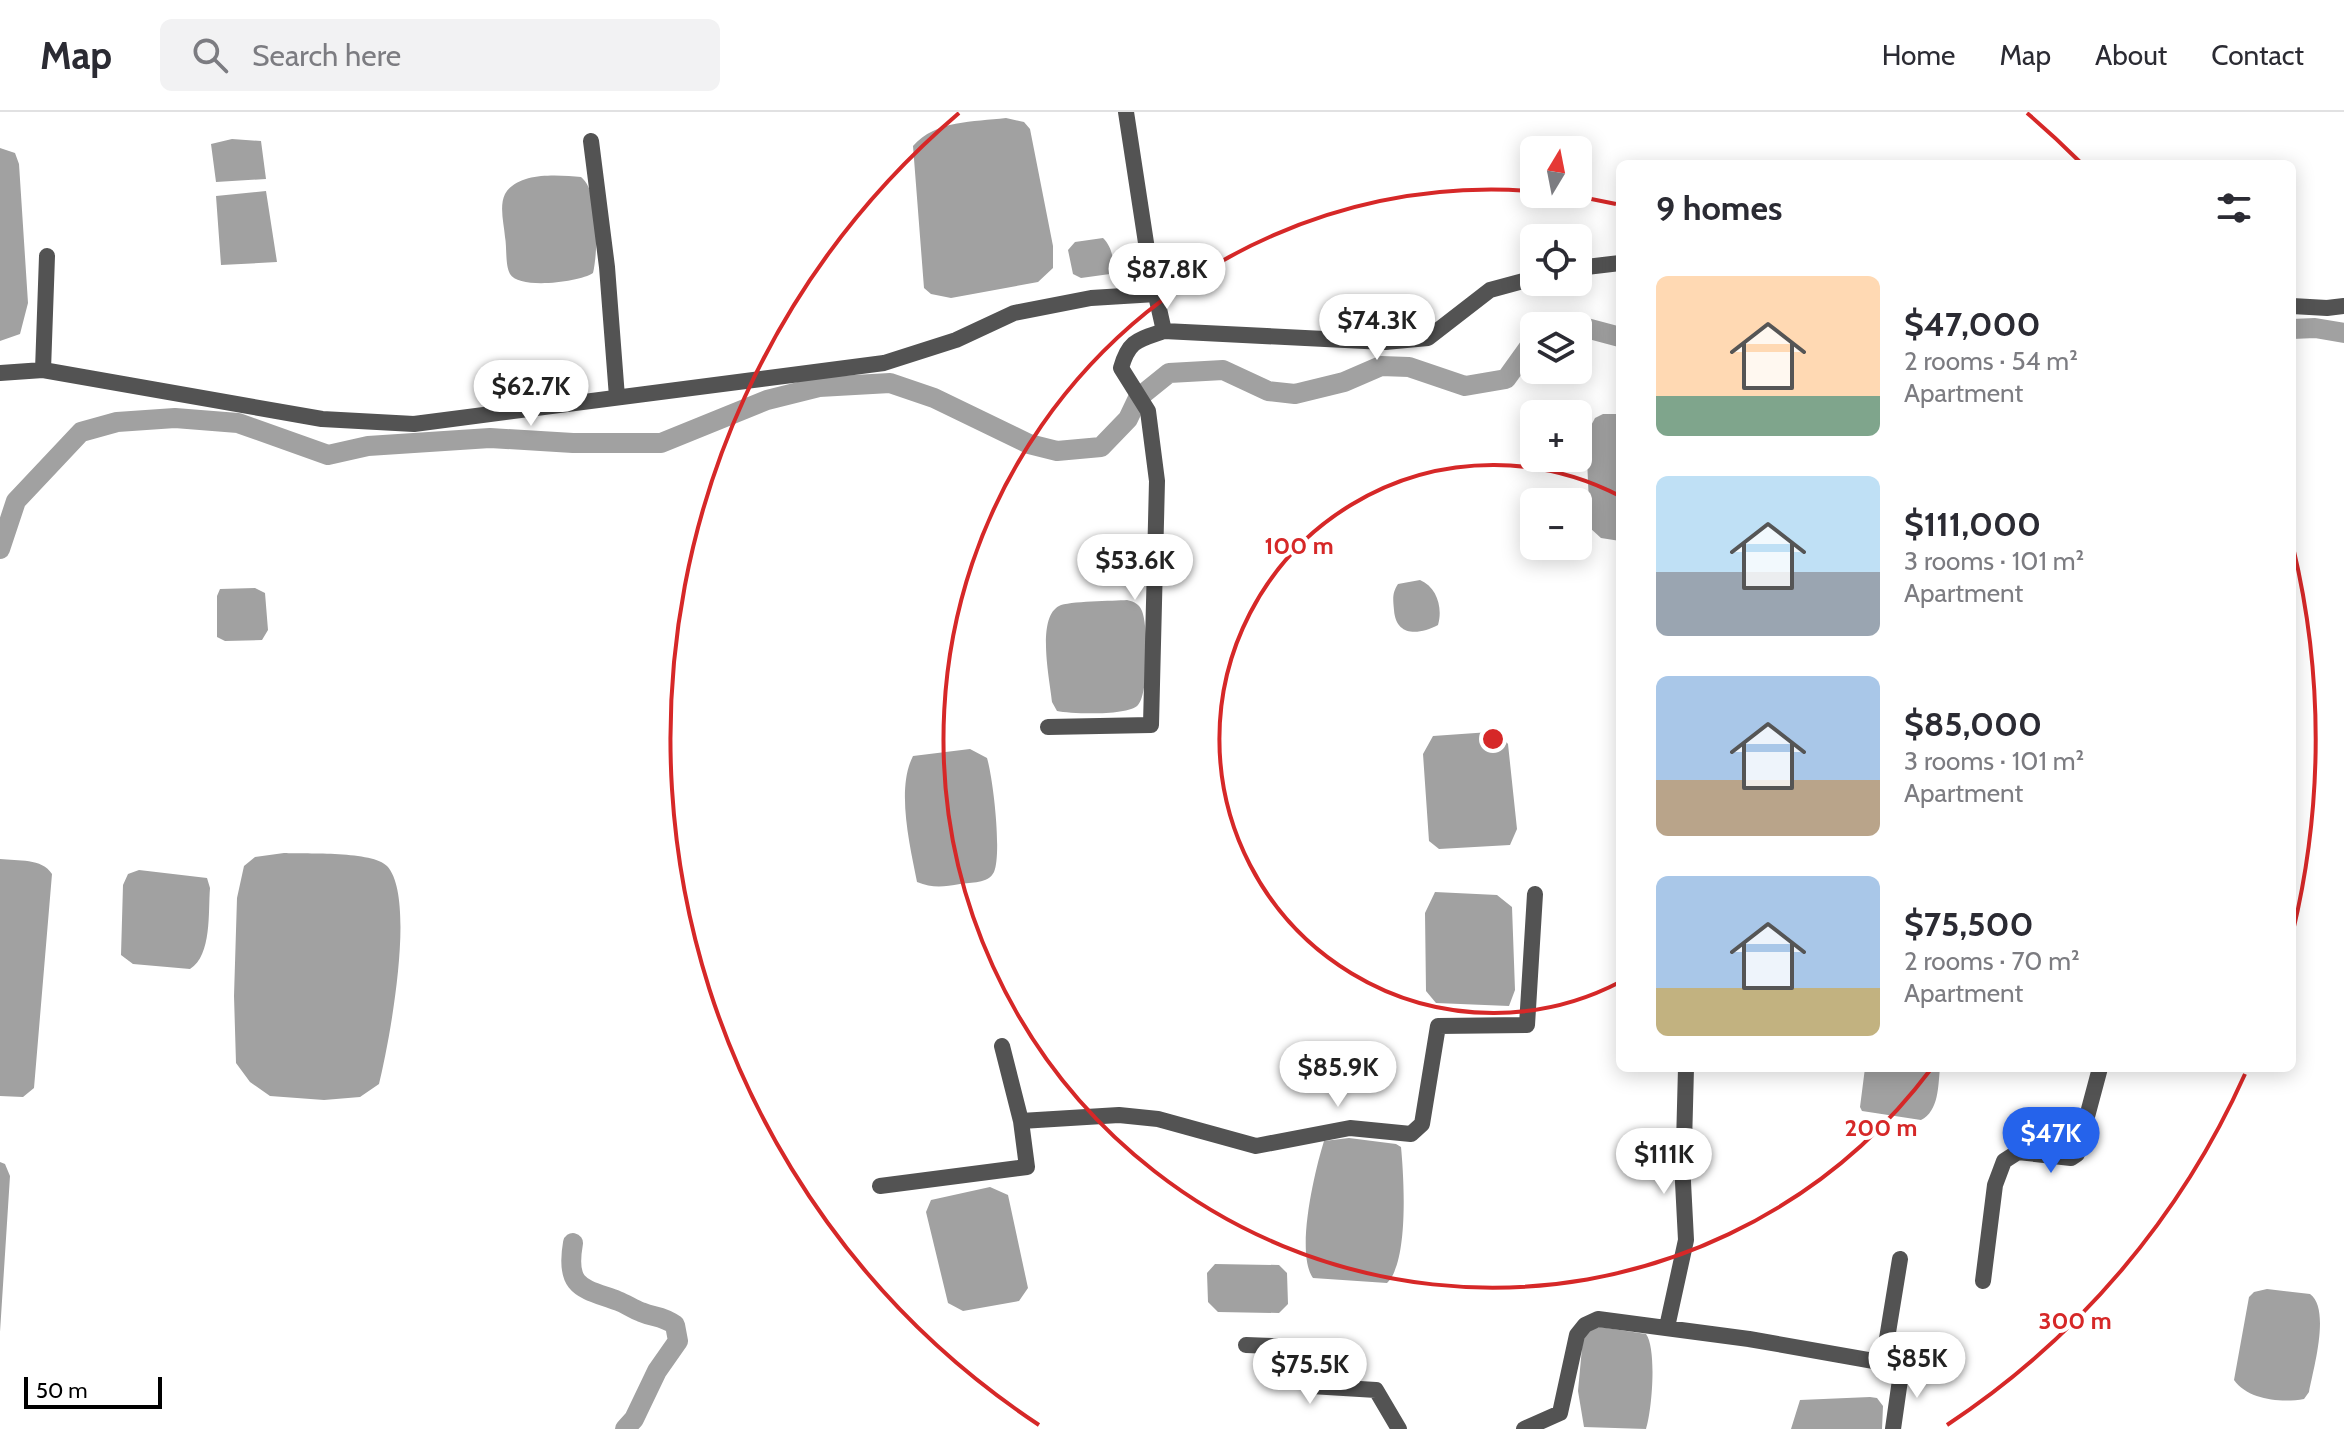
<!DOCTYPE html>
<html lang="en">
<head>
<meta charset="utf-8">
<style>
  :root { --surface:#fff; --page:#f2f2f3; --text:#2b2b33; --muted:#7c7c81; --line:#e1e1e2; --accent:#2563eb }
  body { margin:0; font-family:Cabin,sans-serif; background:var(--page); color:var(--text); height:100vh; display:flex; flex-direction:column; font-size:30px; white-space:nowrap }
  * { box-sizing:border-box; margin:0 }
  p { font-size:26px; color:var(--muted) }
  .icon { flex:none; width:44px; height:44px; fill:none; stroke:currentColor; stroke-width:2; stroke-linecap:round; stroke-linejoin:round }
  .map { position:relative; flex:1; overflow:hidden }
  .drawer { position:absolute; left:1616px; top:48px; width:680px; height:912px; display:flex; flex-direction:column; background:var(--surface); border-radius:12px; box-shadow:0 4px 20px #0003 }
  .drawer>* { flex:none }
  .needle { width:52px; rotate:10deg }
  .tools { position:absolute; left:1520px; top:24px; display:grid; gap:16px }
  .tools a { display:grid; place-items:center; width:72px; height:72px; border-radius:12px; background:var(--surface); box-shadow:0 4px 20px #0003; font-size:40px }
  .scale { position:absolute; left:24px; bottom:20px; width:138px; box-sizing:border-box; padding-left:8px; border:4px solid #000; border-top:0; font-size:22px; line-height:28px; white-space:nowrap; color:#000; -webkit-text-stroke:6px #fff; paint-order:stroke }
  .price { position:absolute; translate:-50% -68px; padding:0 18px; border-radius:28px; background:#fff; color:#222; font-size:26px; line-height:52px; filter:drop-shadow(0 2px 4px #0008) }
  .price::after { content:''; position:absolute; left:50%; top:48px; width:24px; height:18px; margin-left:-12px; background:inherit; clip-path:polygon(0 0,100% 0,50% 100%) }
  .price.selected { background:var(--accent); color:#fff }
  ul { padding:0; list-style:none }
  li { display:flex; align-items:center; gap:24px; height:200px; padding:0 40px }
  li span { display:grid; place-items:center; flex:none; width:224px; height:160px; border-radius:12px; color:#555 }
  li>.icon { margin-inline-start:auto }
  span .icon { width:96px; height:96px; fill:#fffc; stroke-width:1 }
  li b { font-size:34px }
  h2 { display:flex; justify-content:space-between; align-items:center; height:96px; padding:0 40px; font-size:34px }
  header { display:flex; align-items:center; gap:48px; box-sizing:border-box; height:112px; padding:0 40px; background:var(--surface); border-bottom:2px solid var(--line) }
  header strong { font-size:38px }
  nav { display:flex; gap:44px; margin-inline-start:auto; font-size:28px }
  .search { width:560px; height:72px; background:var(--page); display:flex; align-items:center; gap:20px; box-sizing:border-box; padding:0 28px; border-radius:12px; color:var(--muted); font-size:30px }
  .map>svg:first-child { display:block }
  .water { fill:#a1a1a1 }
  .lines { fill:none; stroke-linecap:round; stroke-linejoin:round }
  .canal { stroke:#a1a1a1; stroke-width:20 }
  .minor { stroke:#535353; stroke-width:16 }
  .ring { fill:none; stroke:#d62828; stroke-width:4 }
  .centre { fill:#d62828; stroke:#fff; stroke-width:4 }
  .ring-label { font-size:24px; text-anchor:middle; font-weight:bold; fill:#d62828; stroke:#fff; stroke-width:8; stroke-linejoin:round; paint-order:stroke }
</style>
</head>
<body>
<header>
<strong>Map</strong>
<div class="search"><svg class="icon" aria-label="search" viewBox="0 0 24 24"><circle cx="10" cy="10" r="6"/><path d="M15 15l6 6"/></svg>Search here</div>
<nav><a>Home</a><a>Map</a><a>About</a><a>Contact</a></nav>
</header>
<div class="map">
<svg width="2344" height="1317" viewBox="0 0 2344 1317">
  <rect width="100%" height="100%" fill="#fff"/>
  <path class="water" d="M1006,6L1024,10L1030,17L1053,134V156L1038,170L951,186L931,182L924,176L913,34C936,8 973,10 1006,6Z
    M232,27L261,29L266,67L216,70L211,32Z
    M0,36L15,41L19,52L28,191L20,222L0,229Z
    M581,65C600,80 598,140 593,161C580,170 519,178 510,162C505,153 507,135 505,125C504,112 499,94 505,82C518,59 560,63 581,65Z
    M266,79L277,150L221,153L216,84Z
    M1103,126C1112,135 1116,150 1110,162L1081,166L1073,162L1068,138L1075,130Z
    M1603,302H1620V429L1601,426L1590,416L1586,323L1595,306Z
    M1420,468C1437,475 1443,496 1438,513C1419,523 1396,525 1394,498C1393,487 1392,481 1398,472Z
    M255,476L265,481L268,518L262,528L225,529L217,525V484L220,477Z
    M1127,488C1135,490 1139,492 1142,499C1148,513 1149,581 1138,593C1128,604 1072,602 1057,599L1052,590C1050,568 1036,506 1059,494C1068,489 1114,489 1127,488Z
    M1490,620L1500,623L1508,632L1517,717L1510,733L1439,737L1429,729L1423,642L1433,624Z
    M970,637L987,646C993,666 1002,741 994,760C988,772 971,770 960,772C943,775 932,776 917,770C910,734 896,677 913,644Z
    M284,741C307,742 373,739 387,754C417,786 389,931 379,972L360,985L324,988L270,984L250,970L236,951L234,884L237,786L244,754L255,745Z
    M0,747C18,749 42,746 52,762L34,976L23,985L0,984Z
    M139,758L207,766L210,776C208,800 212,843 190,857L133,852L121,843L123,773L128,762Z
    M1435,780L1497,783L1512,795L1515,878L1509,894L1436,891L1426,879L1425,801Z
    M1865,956H1940C1938,974 1939,999 1921,1008L1862,999L1860,995Z
    M1349,1026L1396,1032L1401,1035C1404,1066 1409,1150 1387,1171L1313,1166C1295,1141 1315,1058 1324,1029Z
    M0,1050L5,1052L10,1064L0,1220Z
    M990,1075L1008,1083L1028,1176L1019,1189L963,1199L948,1191L926,1100L931,1088Z
    M1215,1152L1279,1153L1287,1161L1288,1192L1279,1201L1218,1200L1208,1190L1207,1161Z
    M2267,1177L2310,1182C2331,1197 2313,1258 2309,1280L2304,1287C2282,1291 2248,1288 2234,1268L2249,1185L2254,1180Z
    M1600,1215L1646,1222C1657,1237 1652,1298 1646,1317L1584,1315L1578,1279L1583,1225L1586,1218Z
    M1870,1285L1877,1286L1883,1294L1882,1317H1791L1800,1288Z"/>
  <g class="lines">
    <path class="canal" d="M1567,214L1575,213L1620,225
      M2292,217L2315,216L2344,221
      M0,437L16,389L81,320L117,310L175,306L238,311L328,343L368,334L490,326L573,331H661L767,288L819,275L890,271L934,286L1029,332L1057,339L1101,335L1128,307L1138,286L1169,261L1223,258L1268,279L1295,282L1344,270L1381,254L1409,255L1465,274L1506,267L1534,228
      M573,1131C565,1177 583,1176 618,1189C626,1192 633,1197 641,1200C655,1206 661,1203 675,1213L678,1229L657,1259L634,1307L625,1317"/>
    <path class="minor" d="M1126,0L1150,157L1164,219
      M591,29L607,155L617,285
      M47,144L43,258L322,307L414,312L884,251L956,228L1014,201L1091,186L1156,182
      M1578,156L1620,151
      M2292,194L2327,196L2344,194
      M0,261L43,258
      M1048,615L1151,613L1157,369L1148,299L1121,256C1129,228 1138,228 1164,219L1385,230L1428,226L1490,178L1534,166
      M1002,934L1021,1009L1119,1003L1158,1007L1256,1034L1350,1016L1411,1022L1422,1012L1438,914L1527,913L1535,782
      M880,1074L1027,1055L1021,1009
      M1983,1169L1995,1073L2004,1049L2018,1040L2071,1046L2077,1042L2100,956
      M1667,1215L1686,1128L1683,1070L1686,956
      M1246,1233L1297,1235L1311,1274L1376,1278L1399,1317
      M1883,1251L1900,1147
      M1524,1317L1560,1301L1577,1223L1585,1213L1598,1207L1749,1227L1902,1254L1893,1317"/>
  </g>
  <g class="ring">
    <path d="M1620 870A274 274 0 1 1 1620 384"/>
    <path d="M1931 957A549 549 0 1 1 1531 79M1560 82A549 549 0 0 1 1616 92"/>
    <path d="M2245 962A823 823 0 0 1 1947 1313M1039 1313A823 823 0 0 1 959 1M2027 1A823 823 0 0 1 2080 50M2293 435A823 823 0 0 1 2293 819"/>
  </g>
  <circle cx="1493" cy="627" r="12" class="centre"/>
  <g class="ring-label">
    <text x="1299" y="442">100 m</text>
    <text x="1881" y="1024">200 m</text>
    <text x="2075" y="1217">300 m</text>
  </g>
</svg>
<div class="tools">
<a><svg class="needle" viewBox="-14 -14 28 28"><path d="M0-13l5 13h-10z" fill="#e53935"/><path d="M0 13l5-13h-10z" fill="#7c7c81"/></svg></a>
<a><svg class="icon" aria-label="locate" viewBox="0 0 24 24"><circle cx="12" cy="12" r="6"/><path d="M12 2v4M12 18v4M2 12h4M18 12h4"/></svg></a>
<a><svg class="icon" aria-label="layers" viewBox="0 0 24 24"><path d="M12 4l9 5-9 5-9-5zM3 14l9 5 9-5"/></svg></a>
<a>+</a>
<a>−</a>
</div>
<div class="scale">50 m</div>
<b class="price" style="left:1167px;top:199px">$87.8K</b>
<b class="price" style="left:1377px;top:250px">$74.3K</b>
<b class="price" style="left:531px;top:316px">$62.7K</b>
<b class="price" style="left:1135px;top:490px">$53.6K</b>
<b class="price" style="left:1338px;top:997px">$85.9K</b>
<b class="price selected" style="left:2051px;top:1063px">$47K</b>
<b class="price" style="left:1664px;top:1084px">$111K</b>
<b class="price" style="left:1917px;top:1288px">$85K</b>
<b class="price" style="left:1310px;top:1294px">$75.5K</b>
<section class="drawer">
<h2>9 homes<svg class="icon" aria-label="filters" viewBox="0 0 24 24"><path d="M4 7h16M4 17h16"/><circle cx="9" cy="7" r="2"/><circle cx="15" cy="17" r="2"/></svg></h2>
<ul>
<li><span style="background:linear-gradient(#ffd9b3 75%,#7fa58c 0)"><svg class="icon" aria-label="home" viewBox="0 0 24 24"><path d="M3 11l9-7 9 7M6 9v11h12V9"/></svg></span><div><b>$47,000</b><p>2 rooms · 54 m²</p><p>Apartment</p></div></li>
<li><span style="background:linear-gradient(#bfe0f5 60%,#9aa5b1 0)"><svg class="icon" aria-label="home" viewBox="0 0 24 24"><path d="M3 11l9-7 9 7M6 9v11h12V9"/></svg></span><div><b>$111,000</b><p>3 rooms · 101 m²</p><p>Apartment</p></div></li>
<li><span style="background:linear-gradient(#a9c7e8 65%,#b9a48a 0)"><svg class="icon" aria-label="home" viewBox="0 0 24 24"><path d="M3 11l9-7 9 7M6 9v11h12V9"/></svg></span><div><b>$85,000</b><p>3 rooms · 101 m²</p><p>Apartment</p></div></li>
<li><span style="background:linear-gradient(#a9c7e8 70%,#c2b280 0)"><svg class="icon" aria-label="home" viewBox="0 0 24 24"><path d="M3 11l9-7 9 7M6 9v11h12V9"/></svg></span><div><b>$75,500</b><p>2 rooms · 70 m²</p><p>Apartment</p></div></li>
</ul>
</section>
</div>
</body>
</html>
